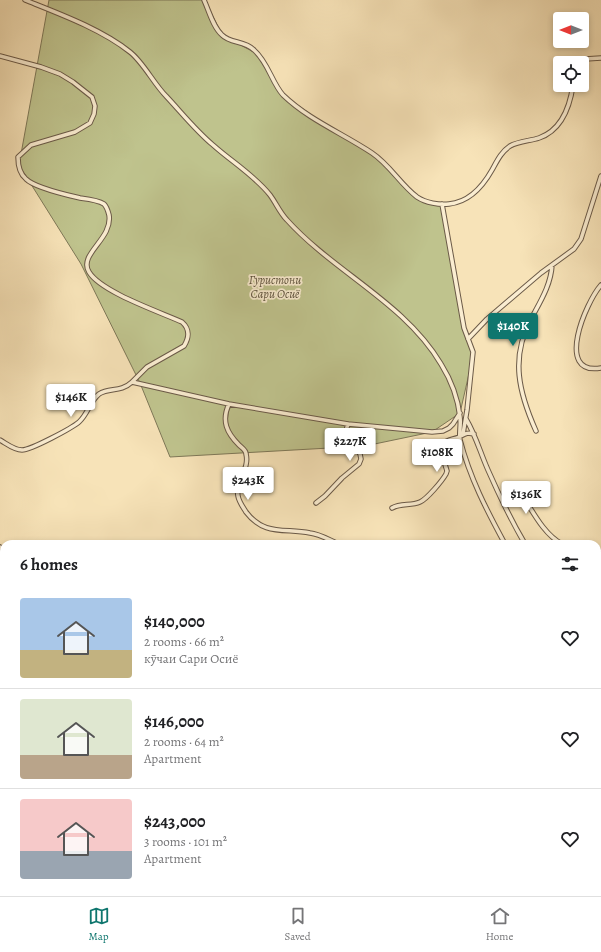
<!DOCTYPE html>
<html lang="en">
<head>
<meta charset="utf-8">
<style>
  :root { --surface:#fff; --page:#f6f6f6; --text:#202124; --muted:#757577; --line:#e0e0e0; --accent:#0f766e }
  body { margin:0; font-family:Alegreya,serif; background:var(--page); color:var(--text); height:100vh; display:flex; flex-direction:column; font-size:15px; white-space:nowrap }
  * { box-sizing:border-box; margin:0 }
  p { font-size:13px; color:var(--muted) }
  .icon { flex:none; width:22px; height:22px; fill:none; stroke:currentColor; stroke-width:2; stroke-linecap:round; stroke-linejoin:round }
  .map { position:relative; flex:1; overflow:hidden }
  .drawer { position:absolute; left:0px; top:540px; width:601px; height:356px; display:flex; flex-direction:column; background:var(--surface); border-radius:12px 12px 0 0; box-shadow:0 2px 6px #0003 }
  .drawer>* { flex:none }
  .needle { width:26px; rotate:270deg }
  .fabs { position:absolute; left:553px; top:12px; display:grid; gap:8px }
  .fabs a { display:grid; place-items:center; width:36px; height:36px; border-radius:4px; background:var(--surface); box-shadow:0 2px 6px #0003; font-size:20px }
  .price { position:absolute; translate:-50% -34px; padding:0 9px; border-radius:4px; background:#fff; color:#222; font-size:13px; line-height:26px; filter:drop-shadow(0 1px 2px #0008) }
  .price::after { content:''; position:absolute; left:50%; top:24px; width:12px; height:9px; margin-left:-6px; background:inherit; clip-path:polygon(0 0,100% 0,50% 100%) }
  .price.on { background:var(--accent); color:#fff }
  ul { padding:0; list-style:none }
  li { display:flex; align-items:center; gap:12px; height:100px; padding:0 20px }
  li+li { border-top:1px solid var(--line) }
  li span { display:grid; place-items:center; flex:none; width:112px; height:80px; border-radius:4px; color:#555 }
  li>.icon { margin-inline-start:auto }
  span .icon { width:48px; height:48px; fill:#fffc; stroke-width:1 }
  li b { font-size:17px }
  h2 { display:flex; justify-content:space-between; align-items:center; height:48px; padding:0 20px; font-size:17px }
  .dock { display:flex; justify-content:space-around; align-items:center; height:56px; border-top:1px solid var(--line); background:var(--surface); font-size:11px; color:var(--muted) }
  .dock a { display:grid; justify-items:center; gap:2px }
  .dock .on { color:var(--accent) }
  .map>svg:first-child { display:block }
  .green { fill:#bfc38d; stroke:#7e7858 }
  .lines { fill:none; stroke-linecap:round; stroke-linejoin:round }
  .minor-casing { stroke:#6b5a48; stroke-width:5.5 }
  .secondary-casing { stroke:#3c2d22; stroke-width:7 }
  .minor { stroke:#faedd1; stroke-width:3.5 }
  .secondary { stroke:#faedd1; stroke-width:5 }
  .labels { text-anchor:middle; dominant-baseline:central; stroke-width:3.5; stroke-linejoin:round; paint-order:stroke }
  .park-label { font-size:12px; font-style:italic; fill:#5d523d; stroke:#faedd1 }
</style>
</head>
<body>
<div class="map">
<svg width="601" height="896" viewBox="0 0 601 896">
  <rect width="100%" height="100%" fill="#f7e3b8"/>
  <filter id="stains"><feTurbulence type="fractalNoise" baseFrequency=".005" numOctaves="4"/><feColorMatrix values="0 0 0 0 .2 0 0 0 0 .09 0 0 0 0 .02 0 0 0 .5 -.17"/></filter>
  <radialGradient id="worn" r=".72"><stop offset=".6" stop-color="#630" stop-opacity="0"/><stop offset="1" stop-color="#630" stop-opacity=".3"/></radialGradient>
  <path class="green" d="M49,0H205L222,35L261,56L282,94L336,132L385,162L418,198L442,204L464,328L473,356L460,413L432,432L365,446L170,457L140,383L81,264L19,165Z
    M597,799L601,811V896H221V892H597Z"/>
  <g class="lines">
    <defs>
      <path id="minor" d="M25,0C60,14 101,29 130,52C143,62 154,84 166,96C181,112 196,131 213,145C232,162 254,175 270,195C276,203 280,213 287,220C334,272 405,303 441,364C451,380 458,399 460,417C461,425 459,432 460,440C470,478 486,509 505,544
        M204,0C209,11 213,27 222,35C231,44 244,40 254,50C268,62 272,83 283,95C309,120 342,133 372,153C390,165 400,184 417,197C426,203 439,205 449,204C469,202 483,186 492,170C497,161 501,152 510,146C519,141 530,141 539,138C562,130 570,106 573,85
        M0,56L41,67L60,74L73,82L92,97L95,106L94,114L90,123L75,132L31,145L18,157C18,164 20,174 26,179C35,188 67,195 80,198C88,199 98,200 104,204C107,207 108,211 109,215C113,239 78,254 89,272C101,292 160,312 182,322C190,329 189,338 184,346L147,367L132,382L229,404L348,424L401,429L432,432L443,431L449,428L453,424L460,413
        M581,63L585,59L601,58
        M442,204L464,328L473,352L467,410L463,434
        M601,285C586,302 554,376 601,368
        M468,339L487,319L541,273L574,249L581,239L601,176
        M229,404C221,421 227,433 239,445C242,448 246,450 246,454C250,469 235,481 238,496C239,502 243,507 246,512C264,536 285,528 310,533C320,534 329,540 339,544
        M466,419C476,436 480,452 488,470C499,495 511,520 525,544
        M536,431C519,393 510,358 531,319C540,302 551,285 552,265
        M0,440C7,444 14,450 22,450C31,450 72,428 79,422C88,414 90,401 99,394C110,387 120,393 132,382
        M316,503L325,496L342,478L359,464L361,459L360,454L357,450L345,443L344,437L348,424
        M505,505L519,498H524C534,514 545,535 562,544
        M392,508C401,503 411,506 420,502C427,499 442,481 446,474L447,471C445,463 437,446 447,441C450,439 455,439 459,437C465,434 467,432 474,434
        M0,547L4,550
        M597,553L601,554
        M597,612L601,611
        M0,617H4
        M0,671L4,669
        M597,774L601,785
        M0,797L4,795
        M50,892V896
        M165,892V896
        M536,892L537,896
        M99,896V892
        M130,896V892
        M207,896V892"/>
      <path id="secondary" d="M597,591L601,592
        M0,742L4,740"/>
    </defs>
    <use href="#minor" class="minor-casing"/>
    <use href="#secondary" class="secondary-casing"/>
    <use href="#minor" class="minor"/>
    <use href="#secondary" class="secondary"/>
  </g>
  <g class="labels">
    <g class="park-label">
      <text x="275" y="280">Гуристони<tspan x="275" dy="14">Сари Осиё</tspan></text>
    </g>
  </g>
  <rect width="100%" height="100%" filter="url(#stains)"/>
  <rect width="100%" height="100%" fill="url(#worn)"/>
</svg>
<div class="fabs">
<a><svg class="needle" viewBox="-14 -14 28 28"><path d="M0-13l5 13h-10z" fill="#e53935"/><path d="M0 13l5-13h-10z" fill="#757577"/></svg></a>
<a><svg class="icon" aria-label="locate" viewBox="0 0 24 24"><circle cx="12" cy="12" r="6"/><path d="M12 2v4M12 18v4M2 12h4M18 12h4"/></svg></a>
</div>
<b class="price on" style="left:513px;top:347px">$140K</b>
<b class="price" style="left:71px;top:418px">$146K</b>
<b class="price" style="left:350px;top:462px">$227K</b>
<b class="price" style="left:437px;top:473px">$108K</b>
<b class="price" style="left:248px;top:501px">$243K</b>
<b class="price" style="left:526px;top:515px">$136K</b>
<section class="drawer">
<h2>6 homes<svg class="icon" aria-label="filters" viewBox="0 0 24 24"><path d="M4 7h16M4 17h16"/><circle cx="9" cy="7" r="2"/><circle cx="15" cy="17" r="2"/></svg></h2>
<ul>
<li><span style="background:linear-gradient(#a9c7e8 65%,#c2b280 0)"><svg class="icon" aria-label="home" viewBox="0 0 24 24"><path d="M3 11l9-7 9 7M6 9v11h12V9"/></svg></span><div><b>$140,000</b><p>2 rooms · 66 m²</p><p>кӯчаи Сари Осиё</p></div><svg class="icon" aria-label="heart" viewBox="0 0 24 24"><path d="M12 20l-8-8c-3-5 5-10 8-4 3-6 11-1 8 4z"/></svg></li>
<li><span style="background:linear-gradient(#dfe7d0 70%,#b9a48a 0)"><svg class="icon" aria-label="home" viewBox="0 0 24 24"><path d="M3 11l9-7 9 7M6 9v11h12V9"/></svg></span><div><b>$146,000</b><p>2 rooms · 64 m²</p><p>Apartment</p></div><svg class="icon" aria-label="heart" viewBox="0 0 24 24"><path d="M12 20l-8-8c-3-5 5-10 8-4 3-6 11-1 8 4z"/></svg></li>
<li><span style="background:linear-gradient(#f6c9c9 65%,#9aa5b1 0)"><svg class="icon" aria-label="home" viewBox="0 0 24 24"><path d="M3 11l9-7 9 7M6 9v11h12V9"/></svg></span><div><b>$243,000</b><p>3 rooms · 101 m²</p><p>Apartment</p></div><svg class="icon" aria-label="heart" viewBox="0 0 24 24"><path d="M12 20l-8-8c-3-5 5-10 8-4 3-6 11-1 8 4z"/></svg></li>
</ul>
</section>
</div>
<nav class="dock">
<a class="on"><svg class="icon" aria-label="map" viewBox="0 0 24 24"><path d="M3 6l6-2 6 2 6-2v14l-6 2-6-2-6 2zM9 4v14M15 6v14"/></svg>Map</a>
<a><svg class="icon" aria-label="saved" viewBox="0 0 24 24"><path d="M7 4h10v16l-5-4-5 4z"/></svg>Saved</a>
<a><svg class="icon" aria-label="home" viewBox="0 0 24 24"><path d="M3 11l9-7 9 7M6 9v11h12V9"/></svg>Home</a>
</nav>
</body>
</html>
